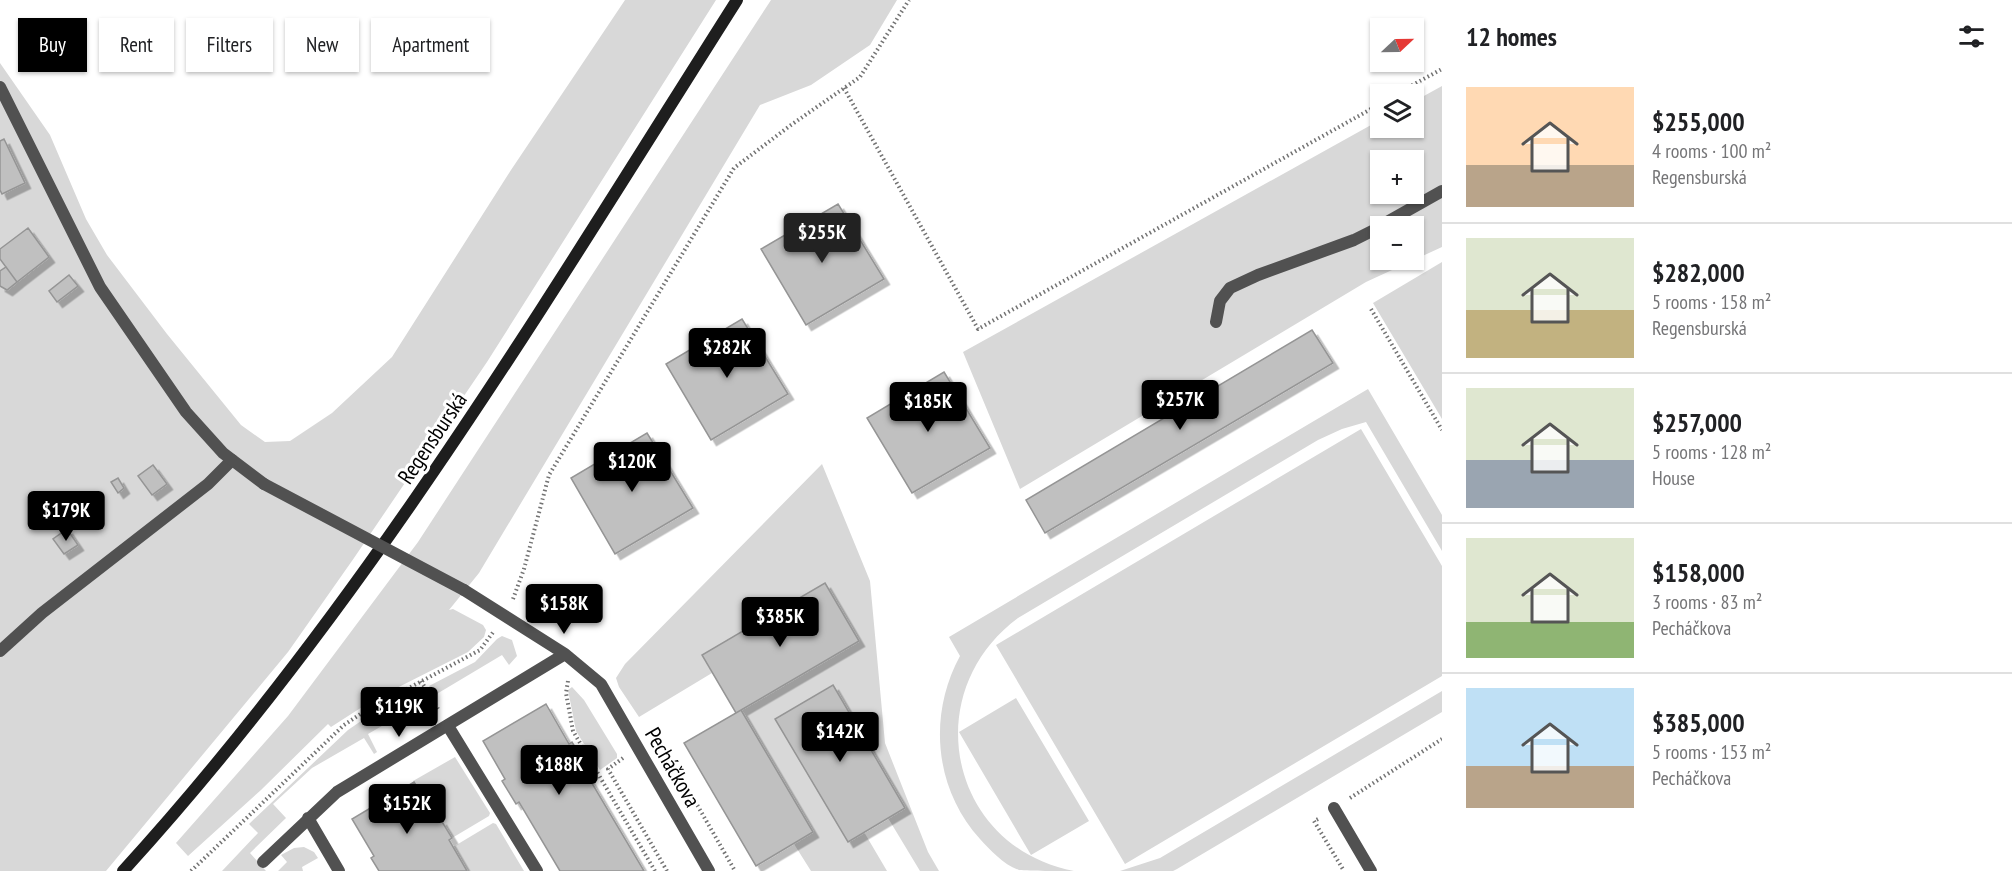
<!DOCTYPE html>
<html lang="en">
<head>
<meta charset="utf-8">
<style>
  :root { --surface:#fff; --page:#f6f6f6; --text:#202124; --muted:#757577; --line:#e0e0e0; --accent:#000 }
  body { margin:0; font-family:"PT Sans Narrow",sans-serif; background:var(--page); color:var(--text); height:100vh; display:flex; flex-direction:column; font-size:22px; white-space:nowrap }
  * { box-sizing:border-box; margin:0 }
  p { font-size:20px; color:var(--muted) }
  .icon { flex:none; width:33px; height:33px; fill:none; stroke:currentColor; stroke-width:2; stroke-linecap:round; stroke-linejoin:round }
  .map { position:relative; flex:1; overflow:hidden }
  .sheet { display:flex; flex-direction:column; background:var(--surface); width:570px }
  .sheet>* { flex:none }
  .guide { position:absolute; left:18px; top:18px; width:570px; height:54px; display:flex; gap:12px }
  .needle { width:39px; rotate:68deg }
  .tools { position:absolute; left:1370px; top:18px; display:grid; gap:12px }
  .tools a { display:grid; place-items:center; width:54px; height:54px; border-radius:0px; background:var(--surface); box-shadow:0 2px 4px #0004; font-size:30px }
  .price { position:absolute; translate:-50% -51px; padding:0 14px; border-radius:6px; background:var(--accent); color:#fff; font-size:20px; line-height:39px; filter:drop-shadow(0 2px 3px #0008) }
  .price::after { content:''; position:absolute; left:50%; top:36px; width:18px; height:14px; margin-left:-9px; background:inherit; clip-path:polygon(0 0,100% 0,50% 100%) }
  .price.selected { background:#222; color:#fff }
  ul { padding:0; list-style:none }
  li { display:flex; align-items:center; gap:18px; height:150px; padding:0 24px }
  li+li { border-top:2px solid var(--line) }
  li span { display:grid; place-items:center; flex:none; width:168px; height:120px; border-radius:0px; color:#555 }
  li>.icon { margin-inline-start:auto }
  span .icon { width:72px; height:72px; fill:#fffc; stroke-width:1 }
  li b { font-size:26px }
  h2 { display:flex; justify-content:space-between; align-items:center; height:72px; padding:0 24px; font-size:26px }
  .pill { padding:0 21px; border-radius:0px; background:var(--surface); box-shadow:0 2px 4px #0004; font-size:21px; line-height:54px }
  .pill.selected { background:var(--accent); color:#fff }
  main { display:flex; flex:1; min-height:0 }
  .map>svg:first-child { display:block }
  .green { fill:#d8d8d8; fill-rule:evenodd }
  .building { fill:#c0c0c0; stroke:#959595; stroke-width:1.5; filter:url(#shadow) }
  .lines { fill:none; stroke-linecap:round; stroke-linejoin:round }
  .path { stroke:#737373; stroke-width:4; stroke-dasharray:1.5 3; stroke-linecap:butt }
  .lane { stroke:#515151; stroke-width:12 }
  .street { stroke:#515151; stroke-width:12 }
  .secondary { stroke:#1e1e1e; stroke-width:12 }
  .street-bridge { stroke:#515151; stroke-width:12 }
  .labels { text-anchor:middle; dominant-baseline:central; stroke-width:6; stroke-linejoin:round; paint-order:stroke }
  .street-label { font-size:22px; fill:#000; stroke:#fff }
</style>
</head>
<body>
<main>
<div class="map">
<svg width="1442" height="871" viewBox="0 0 1442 871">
  <defs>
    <filter id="shadow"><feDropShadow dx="5.5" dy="5.5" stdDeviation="0" flood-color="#0004"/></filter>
  </defs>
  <rect width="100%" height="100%" fill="#fff"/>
  <path class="green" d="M625,0H716L487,362L354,558L288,652L106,871H0V63L50,135L86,219L107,255L167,334L241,425L265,442L290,441L332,413L392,357L511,170Z
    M771,0H897L870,45L811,85L760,105L479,573L449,610L453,609L483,625L486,630L484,637L468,652L373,700L331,727L328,724L261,790L188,856L176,843L288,716L418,542Z
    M1442,86V247L1366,282L1020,489L963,352L1380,120V128H1413V102ZM1380,160H1413V194H1380ZM1380,226H1413V260H1380Z
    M1442,262V419L1373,303Z
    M1368,389L1442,515V551L1366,422L1342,429L1318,440L1018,618C917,693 949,847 1074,871C1061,871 1029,871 1019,870C1004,865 990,850 980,839C934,788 928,715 960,656L949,637Z
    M1361,429L1442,566V676L1125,864L996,645Z
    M822,464L870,581L885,743L928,852L939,871H920L888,818L905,808L832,685L776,719L864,832L887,871H811L794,844L813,832L741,710L702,655L712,673L639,717L619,687L616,678L625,664Z
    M502,636L512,640L517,656L509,665L502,655L435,695L429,686L475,662L497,639Z
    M572,687L584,700L617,754V758L600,770L576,731L568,690Z
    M421,689L427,700L368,734L377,752L374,754L364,738L312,768L273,804L286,818L250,853L266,871H222L258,833L249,824L348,730L364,719Z
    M1442,691V712L1177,869L1173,871H1120L1160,858Z
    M1016,698L1089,821L1031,855L959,732Z
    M455,757L490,813L489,816L452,838L441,821L438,822L413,781Z
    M493,823L496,824L524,871H467L453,847Z
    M304,847L314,852L318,858L302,867L303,871H278L287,862L281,855L294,848Z"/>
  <path class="building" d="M4,139L25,183L2,194L0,190V141Z
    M838,204L884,279L806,325L761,249Z
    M28,228L49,257L17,282L0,259V249Z
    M6,267L17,282L7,290L0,286V271Z
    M69,275L78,286L57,302L49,291Z
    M742,319L788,394L711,440L666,364Z
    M1312,330L1333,363L1045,533L1026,500Z
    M944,372L990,448L912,493L867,418Z
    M647,433L693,508L615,554L571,478Z
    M153,465L167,484L152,495L138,476Z
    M118,478L124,488L118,493L111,482Z
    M67,529L78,545L64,554L53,539Z
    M825,583L859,641L736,713L702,655Z
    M833,685L905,808L848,842L775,719Z
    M546,704L569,744L572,742L583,760L580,763L644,871H560L519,802L516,804L502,781L505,779L483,741Z
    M741,710L813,832L756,866L684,743Z
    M414,782L438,822L441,820L452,838L449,840L467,871H379L371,858L374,856L352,819Z"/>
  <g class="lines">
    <path class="path" d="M844,88L978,329L1380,104
      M1396,94L1442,69
      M1371,309L1442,430
      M513,599L524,569L549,475L734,168L791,125L860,77L909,0
      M421,681L438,709
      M568,681L566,693L573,731L655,871
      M655,743L660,740L735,871
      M623,758L608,769L667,871
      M1350,798L1442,739
      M1318,819L1314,821L1344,871
      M191,871L344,725L362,713L480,650L494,631"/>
    <path class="lane" d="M1380,226L1442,191
      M1216,322L1220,301L1230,288L1258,275L1354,240L1380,227
      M0,651L42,613L208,484L232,460
      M1334,808L1371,871"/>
    <path class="street" d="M0,87L100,287L186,412L223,453L264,484
      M464,590L565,654L601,684L709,871
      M448,726L537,871
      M308,818L339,871
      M263,862L337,792L565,654"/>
    <path class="secondary" d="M123,871C364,607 546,301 737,0"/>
    <path class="street-bridge" d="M264,484L464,590"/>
  </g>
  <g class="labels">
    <g class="street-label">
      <text transform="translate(432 438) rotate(-56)">Regensburská</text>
      <text transform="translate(673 767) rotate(60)">Pecháčkova</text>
    </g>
  </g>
</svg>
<div class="tools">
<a><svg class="needle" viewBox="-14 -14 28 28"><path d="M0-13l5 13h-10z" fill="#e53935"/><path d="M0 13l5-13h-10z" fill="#757577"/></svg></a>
<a><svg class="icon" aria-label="layers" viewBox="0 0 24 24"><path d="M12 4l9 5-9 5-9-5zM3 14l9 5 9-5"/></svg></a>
<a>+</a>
<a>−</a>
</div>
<b class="price selected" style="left:822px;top:264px">$255K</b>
<b class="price" style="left:727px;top:379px">$282K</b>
<b class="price" style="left:1180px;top:431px">$257K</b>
<b class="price" style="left:928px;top:433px">$185K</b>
<b class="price" style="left:632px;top:493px">$120K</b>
<b class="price" style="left:66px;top:542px">$179K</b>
<b class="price" style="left:564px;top:635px">$158K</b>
<b class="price" style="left:780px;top:648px">$385K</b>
<b class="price" style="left:399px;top:738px">$119K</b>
<b class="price" style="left:840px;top:763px">$142K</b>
<b class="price" style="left:559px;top:796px">$188K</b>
<b class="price" style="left:407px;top:835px">$152K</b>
<div class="guide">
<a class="pill selected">Buy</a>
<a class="pill">Rent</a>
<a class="pill">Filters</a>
<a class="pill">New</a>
<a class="pill">Apartment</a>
</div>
</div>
<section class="sheet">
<h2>12 homes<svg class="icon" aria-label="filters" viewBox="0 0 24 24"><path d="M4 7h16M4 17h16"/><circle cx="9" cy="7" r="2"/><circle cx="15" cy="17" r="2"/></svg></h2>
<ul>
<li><span style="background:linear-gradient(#ffd9b3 65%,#b9a48a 0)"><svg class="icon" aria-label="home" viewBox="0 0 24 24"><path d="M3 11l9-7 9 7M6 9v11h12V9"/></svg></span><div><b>$255,000</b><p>4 rooms · 100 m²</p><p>Regensburská</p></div></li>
<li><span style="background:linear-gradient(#dfe7d0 60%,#c2b280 0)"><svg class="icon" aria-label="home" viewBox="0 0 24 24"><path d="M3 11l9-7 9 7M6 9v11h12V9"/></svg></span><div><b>$282,000</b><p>5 rooms · 158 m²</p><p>Regensburská</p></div></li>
<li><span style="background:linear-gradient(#dfe7d0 60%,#9aa5b1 0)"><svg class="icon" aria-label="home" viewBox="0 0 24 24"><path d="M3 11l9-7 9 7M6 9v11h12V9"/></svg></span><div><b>$257,000</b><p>5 rooms · 128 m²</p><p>House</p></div></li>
<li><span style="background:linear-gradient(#dfe7d0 70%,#8fb573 0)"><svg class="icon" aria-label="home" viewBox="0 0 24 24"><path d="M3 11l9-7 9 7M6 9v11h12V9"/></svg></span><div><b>$158,000</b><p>3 rooms · 83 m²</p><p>Pecháčkova</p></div></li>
<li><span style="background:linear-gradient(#bfe0f5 65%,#b9a48a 0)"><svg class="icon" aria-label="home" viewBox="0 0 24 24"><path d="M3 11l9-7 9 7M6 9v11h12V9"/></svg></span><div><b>$385,000</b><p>5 rooms · 153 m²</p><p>Pecháčkova</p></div></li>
</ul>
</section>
</main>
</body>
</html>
